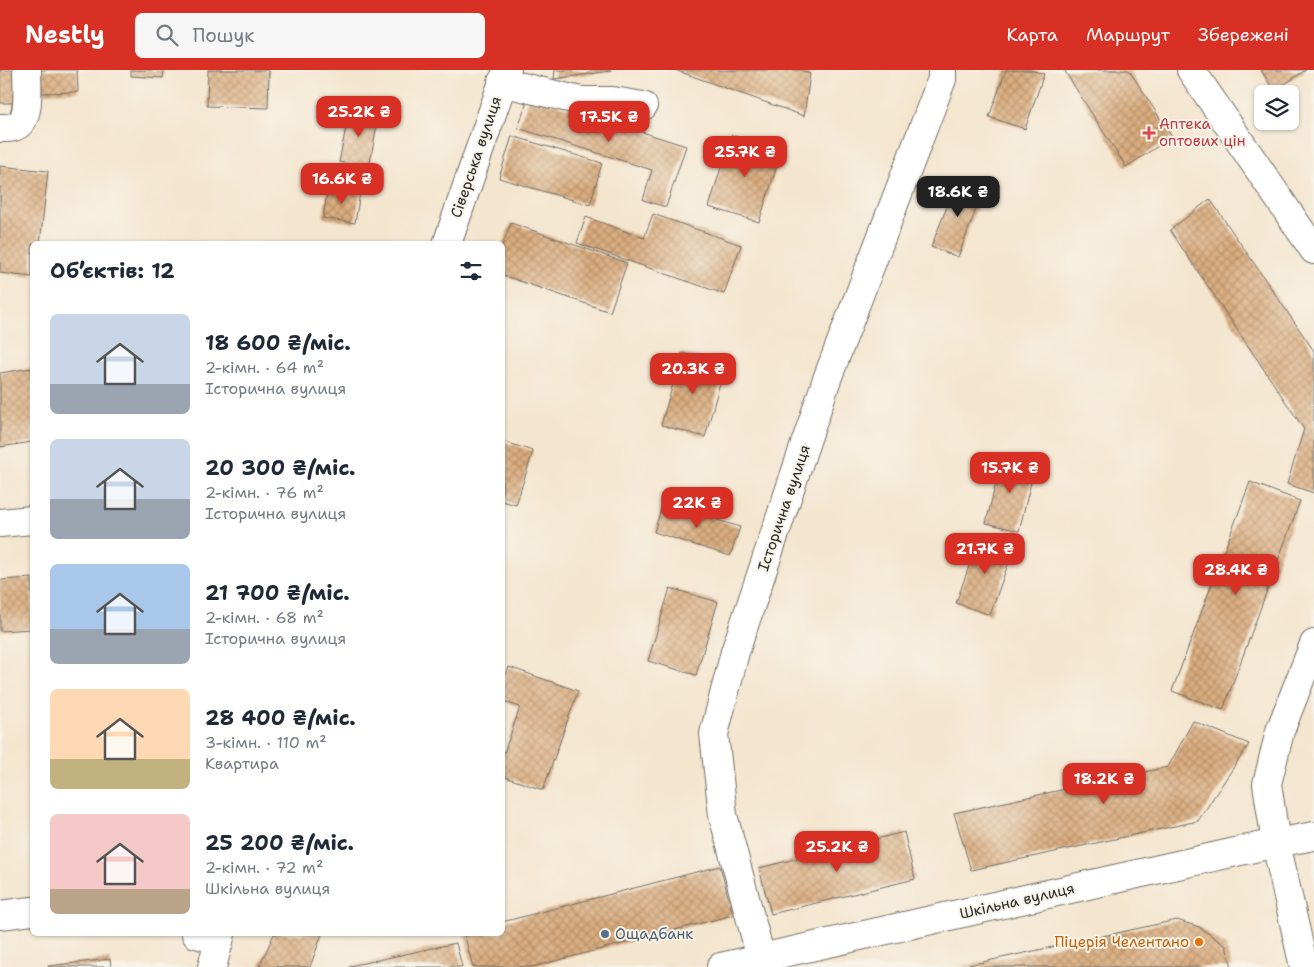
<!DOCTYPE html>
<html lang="uk">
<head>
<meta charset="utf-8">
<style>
  :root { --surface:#fff; --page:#f6f6f7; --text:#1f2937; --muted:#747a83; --accent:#d93025 }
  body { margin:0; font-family:"Shantell Sans",sans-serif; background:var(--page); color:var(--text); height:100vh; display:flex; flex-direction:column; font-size:19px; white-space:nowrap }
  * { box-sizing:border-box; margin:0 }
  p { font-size:16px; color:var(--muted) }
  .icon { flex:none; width:28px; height:28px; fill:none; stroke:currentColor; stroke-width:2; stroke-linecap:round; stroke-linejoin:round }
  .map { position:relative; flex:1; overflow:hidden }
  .side { position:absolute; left:30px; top:171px; width:475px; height:695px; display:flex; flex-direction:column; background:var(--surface); border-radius:8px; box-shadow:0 1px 4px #0004 }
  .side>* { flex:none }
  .fabs { position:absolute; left:1254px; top:15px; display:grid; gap:10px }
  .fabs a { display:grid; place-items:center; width:45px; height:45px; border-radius:8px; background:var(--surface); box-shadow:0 1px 4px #0004; font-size:25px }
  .price { position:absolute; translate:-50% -42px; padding:0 11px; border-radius:10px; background:var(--accent); color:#fff; font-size:16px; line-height:32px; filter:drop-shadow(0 1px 2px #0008) }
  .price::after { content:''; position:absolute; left:50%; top:30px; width:15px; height:11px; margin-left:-8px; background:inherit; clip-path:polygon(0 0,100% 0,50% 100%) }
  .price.current { background:#222; color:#fff }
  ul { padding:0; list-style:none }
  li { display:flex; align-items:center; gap:15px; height:125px; padding:0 20px }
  li span { display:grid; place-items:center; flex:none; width:140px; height:100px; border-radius:8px; color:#555 }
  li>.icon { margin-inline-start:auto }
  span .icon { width:60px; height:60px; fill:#fffc; stroke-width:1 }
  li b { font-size:21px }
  h2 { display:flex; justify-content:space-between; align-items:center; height:60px; padding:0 20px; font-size:21px }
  header { display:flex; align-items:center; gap:30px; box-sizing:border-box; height:70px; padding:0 25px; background:var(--accent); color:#fff }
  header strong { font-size:24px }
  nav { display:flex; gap:28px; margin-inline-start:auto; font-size:18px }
  .search { width:350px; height:45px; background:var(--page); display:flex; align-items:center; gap:12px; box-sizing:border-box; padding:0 18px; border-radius:8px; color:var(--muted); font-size:19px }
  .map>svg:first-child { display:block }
  .building { fill:url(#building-cross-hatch) }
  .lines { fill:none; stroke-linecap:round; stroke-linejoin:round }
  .minor-casing { stroke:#716c64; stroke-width:30 }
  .major-casing { stroke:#716c64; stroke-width:30 }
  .minor { stroke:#fff; stroke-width:28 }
  .major { stroke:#fff; stroke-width:28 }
  .health-dot { fill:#e0444e; stroke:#f7f3e8; stroke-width:2 }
  .service-dot { fill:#5c6f8a; stroke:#f7f3e8; stroke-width:2 }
  .food-dot { fill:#e8710a; stroke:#f7f3e8; stroke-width:2 }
  .labels { text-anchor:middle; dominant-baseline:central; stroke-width:4; stroke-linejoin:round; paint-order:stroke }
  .health-label { font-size:15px; fill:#be3a42; stroke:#f7f3e8; text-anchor:start }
  .street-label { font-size:15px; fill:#2b2b2b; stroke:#f7f3e8 }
  .service-label { font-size:15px; fill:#4e5e75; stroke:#f7f3e8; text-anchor:start }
  .food-label { font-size:15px; fill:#c56008; stroke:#f7f3e8; text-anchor:end }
</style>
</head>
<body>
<header>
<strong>Nestly</strong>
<div class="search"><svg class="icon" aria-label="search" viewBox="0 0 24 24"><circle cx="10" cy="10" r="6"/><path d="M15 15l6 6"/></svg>Пошук</div>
<nav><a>Карта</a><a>Маршрут</a><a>Збережені</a></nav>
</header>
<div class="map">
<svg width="1314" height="897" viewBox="0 0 1314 897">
  <defs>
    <pattern id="building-cross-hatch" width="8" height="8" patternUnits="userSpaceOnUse" patternTransform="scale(1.25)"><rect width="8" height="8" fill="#dbad7f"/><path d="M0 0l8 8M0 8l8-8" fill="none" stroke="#b28d68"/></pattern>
  </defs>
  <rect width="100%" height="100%" fill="#f7f3e8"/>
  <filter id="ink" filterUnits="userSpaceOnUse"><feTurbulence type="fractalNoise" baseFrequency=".02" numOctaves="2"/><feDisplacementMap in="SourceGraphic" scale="10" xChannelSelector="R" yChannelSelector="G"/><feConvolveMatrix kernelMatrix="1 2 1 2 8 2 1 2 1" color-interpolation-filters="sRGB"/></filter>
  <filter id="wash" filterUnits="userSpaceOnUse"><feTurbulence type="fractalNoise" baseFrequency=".0096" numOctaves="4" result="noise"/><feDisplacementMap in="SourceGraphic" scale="20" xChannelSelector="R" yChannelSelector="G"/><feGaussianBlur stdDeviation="1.12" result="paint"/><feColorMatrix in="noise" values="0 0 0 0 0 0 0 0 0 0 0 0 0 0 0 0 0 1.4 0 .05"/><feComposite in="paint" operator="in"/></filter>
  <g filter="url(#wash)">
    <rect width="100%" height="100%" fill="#f4e5ce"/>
    <g id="blocks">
      <path class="building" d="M0,0H20L21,33H0Z
        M41,0H77L78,22L42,23Z
        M131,0H164L163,8L131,6Z
        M208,0H269L268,38L207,36Z
        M555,0H611V1L554,9Z
        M675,0H801L810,4L804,46Z
        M1006,0H1031L1044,4L1025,59L989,47Z
        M1064,0H1129L1172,67L1126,97Z
        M1261,0H1306L1274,21Z
        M529,26L686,76L666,137L643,130L652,100L518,58Z
        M350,38L379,44L369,98L339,92Z
        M731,65L782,80L759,152L709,137Z
        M512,66L602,93L590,135L499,108Z
        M0,96L48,101L40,174H32V207L0,203Z
        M958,109L984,118L958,187L931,177Z
        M328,117L360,122L355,153L323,148Z
        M1210,129L1314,281V423L1287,414L1304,359L1170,160Z
        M653,144L741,175L724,224L577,173L586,147L644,168Z
        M511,153L627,193L610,242L502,205V176Z
        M682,283L725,295L705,367L661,355Z
        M32,298V372L0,377V303Z
        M502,371L533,381L516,435L502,431Z
        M1002,388L1035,396L1019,461L986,453Z
        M1250,412L1300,431L1223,640L1172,621Z
        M663,433L740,457L730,486L654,462Z
        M980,465L1014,477L990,545L956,533Z
        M32,508V559L0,561V510Z
        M670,518L718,532L696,605L648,591Z
        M509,597L578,621L543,720L502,706V689L520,637L502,631V616Z
        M1193,651L1249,674L1198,751L971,800L954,743L1168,697Z
        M904,762L915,809L771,844L759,798Z
        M720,796L733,845L532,897H473L464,864H502V852Z
        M1177,850L1199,857L1226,876L1232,897H960Z
        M274,864H322L310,897H259Z
        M456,873L462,897H350V896Z
        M110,889L111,897H48V896Z"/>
    </g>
  </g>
  <g filter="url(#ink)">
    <use href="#blocks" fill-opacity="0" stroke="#716c64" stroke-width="1"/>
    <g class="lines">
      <defs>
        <path id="minor" d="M1191,0L1314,180
          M502,12L581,31H613L643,36
          M0,58C5,58 11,59 16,56C31,49 27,15 27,0
          M447,174L507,0
          M0,453L32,450
          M1314,574L1280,661L1267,714L1276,773L1314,766
          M0,845L32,841
          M196,864L219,870
          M761,888L723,745L714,664L735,582L827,309L942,9V0
          M212,897L221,864"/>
        <path id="major" d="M721,897L1276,773L1304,897"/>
      </defs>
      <use href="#minor" class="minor-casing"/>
      <use href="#major" class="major-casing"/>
      <use href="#minor" class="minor"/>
      <use href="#major" class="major"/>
    </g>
  </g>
  <path class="health-dot" d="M1146.5 55.5h5v5h5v5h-5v5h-5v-5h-5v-5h5z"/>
  <circle class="service-dot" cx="605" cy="864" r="5"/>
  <circle class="food-dot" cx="1199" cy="872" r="5"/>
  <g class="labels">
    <g class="health-label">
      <text x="1159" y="54">Аптека<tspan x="1159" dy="17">оптових цін</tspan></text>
    </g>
    <g class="street-label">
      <text transform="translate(476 87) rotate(-71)">Сіверська вулиця</text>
      <text transform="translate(784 438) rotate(-71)">Історична вулиця</text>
      <text transform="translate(1017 831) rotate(-13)">Шкільна вулиця</text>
    </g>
    <g class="service-label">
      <text x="615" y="864">Ощадбанк</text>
    </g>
    <g class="food-label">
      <text x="1189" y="872">Піцерія Челентано</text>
    </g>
  </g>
</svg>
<div class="fabs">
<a><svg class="icon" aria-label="layers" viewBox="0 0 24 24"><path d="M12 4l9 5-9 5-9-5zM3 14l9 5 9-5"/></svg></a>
</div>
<b class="price" style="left:359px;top:68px">25.2K ₴</b>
<b class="price" style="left:609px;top:73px">17.5K ₴</b>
<b class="price" style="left:745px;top:108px">25.7K ₴</b>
<b class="price" style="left:342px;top:135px">16.6K ₴</b>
<b class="price current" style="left:958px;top:148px">18.6K ₴</b>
<b class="price" style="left:693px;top:325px">20.3K ₴</b>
<b class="price" style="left:1010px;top:424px">15.7K ₴</b>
<b class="price" style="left:697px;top:459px">22K ₴</b>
<b class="price" style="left:985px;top:505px">21.7K ₴</b>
<b class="price" style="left:1236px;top:526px">28.4K ₴</b>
<b class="price" style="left:1104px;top:735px">18.2K ₴</b>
<b class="price" style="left:837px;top:803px">25.2K ₴</b>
<section class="side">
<h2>Об’єктів: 12<svg class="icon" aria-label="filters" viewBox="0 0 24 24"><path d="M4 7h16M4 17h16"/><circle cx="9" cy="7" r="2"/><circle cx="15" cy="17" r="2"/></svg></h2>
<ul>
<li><span style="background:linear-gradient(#c9d6e8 70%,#9aa5b1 0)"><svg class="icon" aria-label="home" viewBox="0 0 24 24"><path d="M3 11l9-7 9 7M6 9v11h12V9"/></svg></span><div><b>18 600 ₴/міс.</b><p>2-кімн. · 64 m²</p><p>Історична вулиця</p></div></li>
<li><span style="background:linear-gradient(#c9d6e8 60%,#9aa5b1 0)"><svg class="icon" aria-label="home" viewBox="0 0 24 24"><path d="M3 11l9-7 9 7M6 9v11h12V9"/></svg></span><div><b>20 300 ₴/міс.</b><p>2-кімн. · 76 m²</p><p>Історична вулиця</p></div></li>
<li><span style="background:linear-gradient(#a9c7e8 65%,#9aa5b1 0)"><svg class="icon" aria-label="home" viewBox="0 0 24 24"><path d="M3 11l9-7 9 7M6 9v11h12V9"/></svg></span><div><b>21 700 ₴/міс.</b><p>2-кімн. · 68 m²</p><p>Історична вулиця</p></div></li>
<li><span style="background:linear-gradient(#ffd9b3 70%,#c2b280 0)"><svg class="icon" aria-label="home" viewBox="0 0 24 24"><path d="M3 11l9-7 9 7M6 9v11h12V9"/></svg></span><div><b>28 400 ₴/міс.</b><p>3-кімн. · 110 m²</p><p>Квартира</p></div></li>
<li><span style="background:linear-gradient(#f6c9c9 75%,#b9a48a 0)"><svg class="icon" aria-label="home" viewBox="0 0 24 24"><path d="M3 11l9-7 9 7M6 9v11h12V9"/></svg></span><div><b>25 200 ₴/міс.</b><p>2-кімн. · 72 m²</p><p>Шкільна вулиця</p></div></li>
</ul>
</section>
</div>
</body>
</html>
